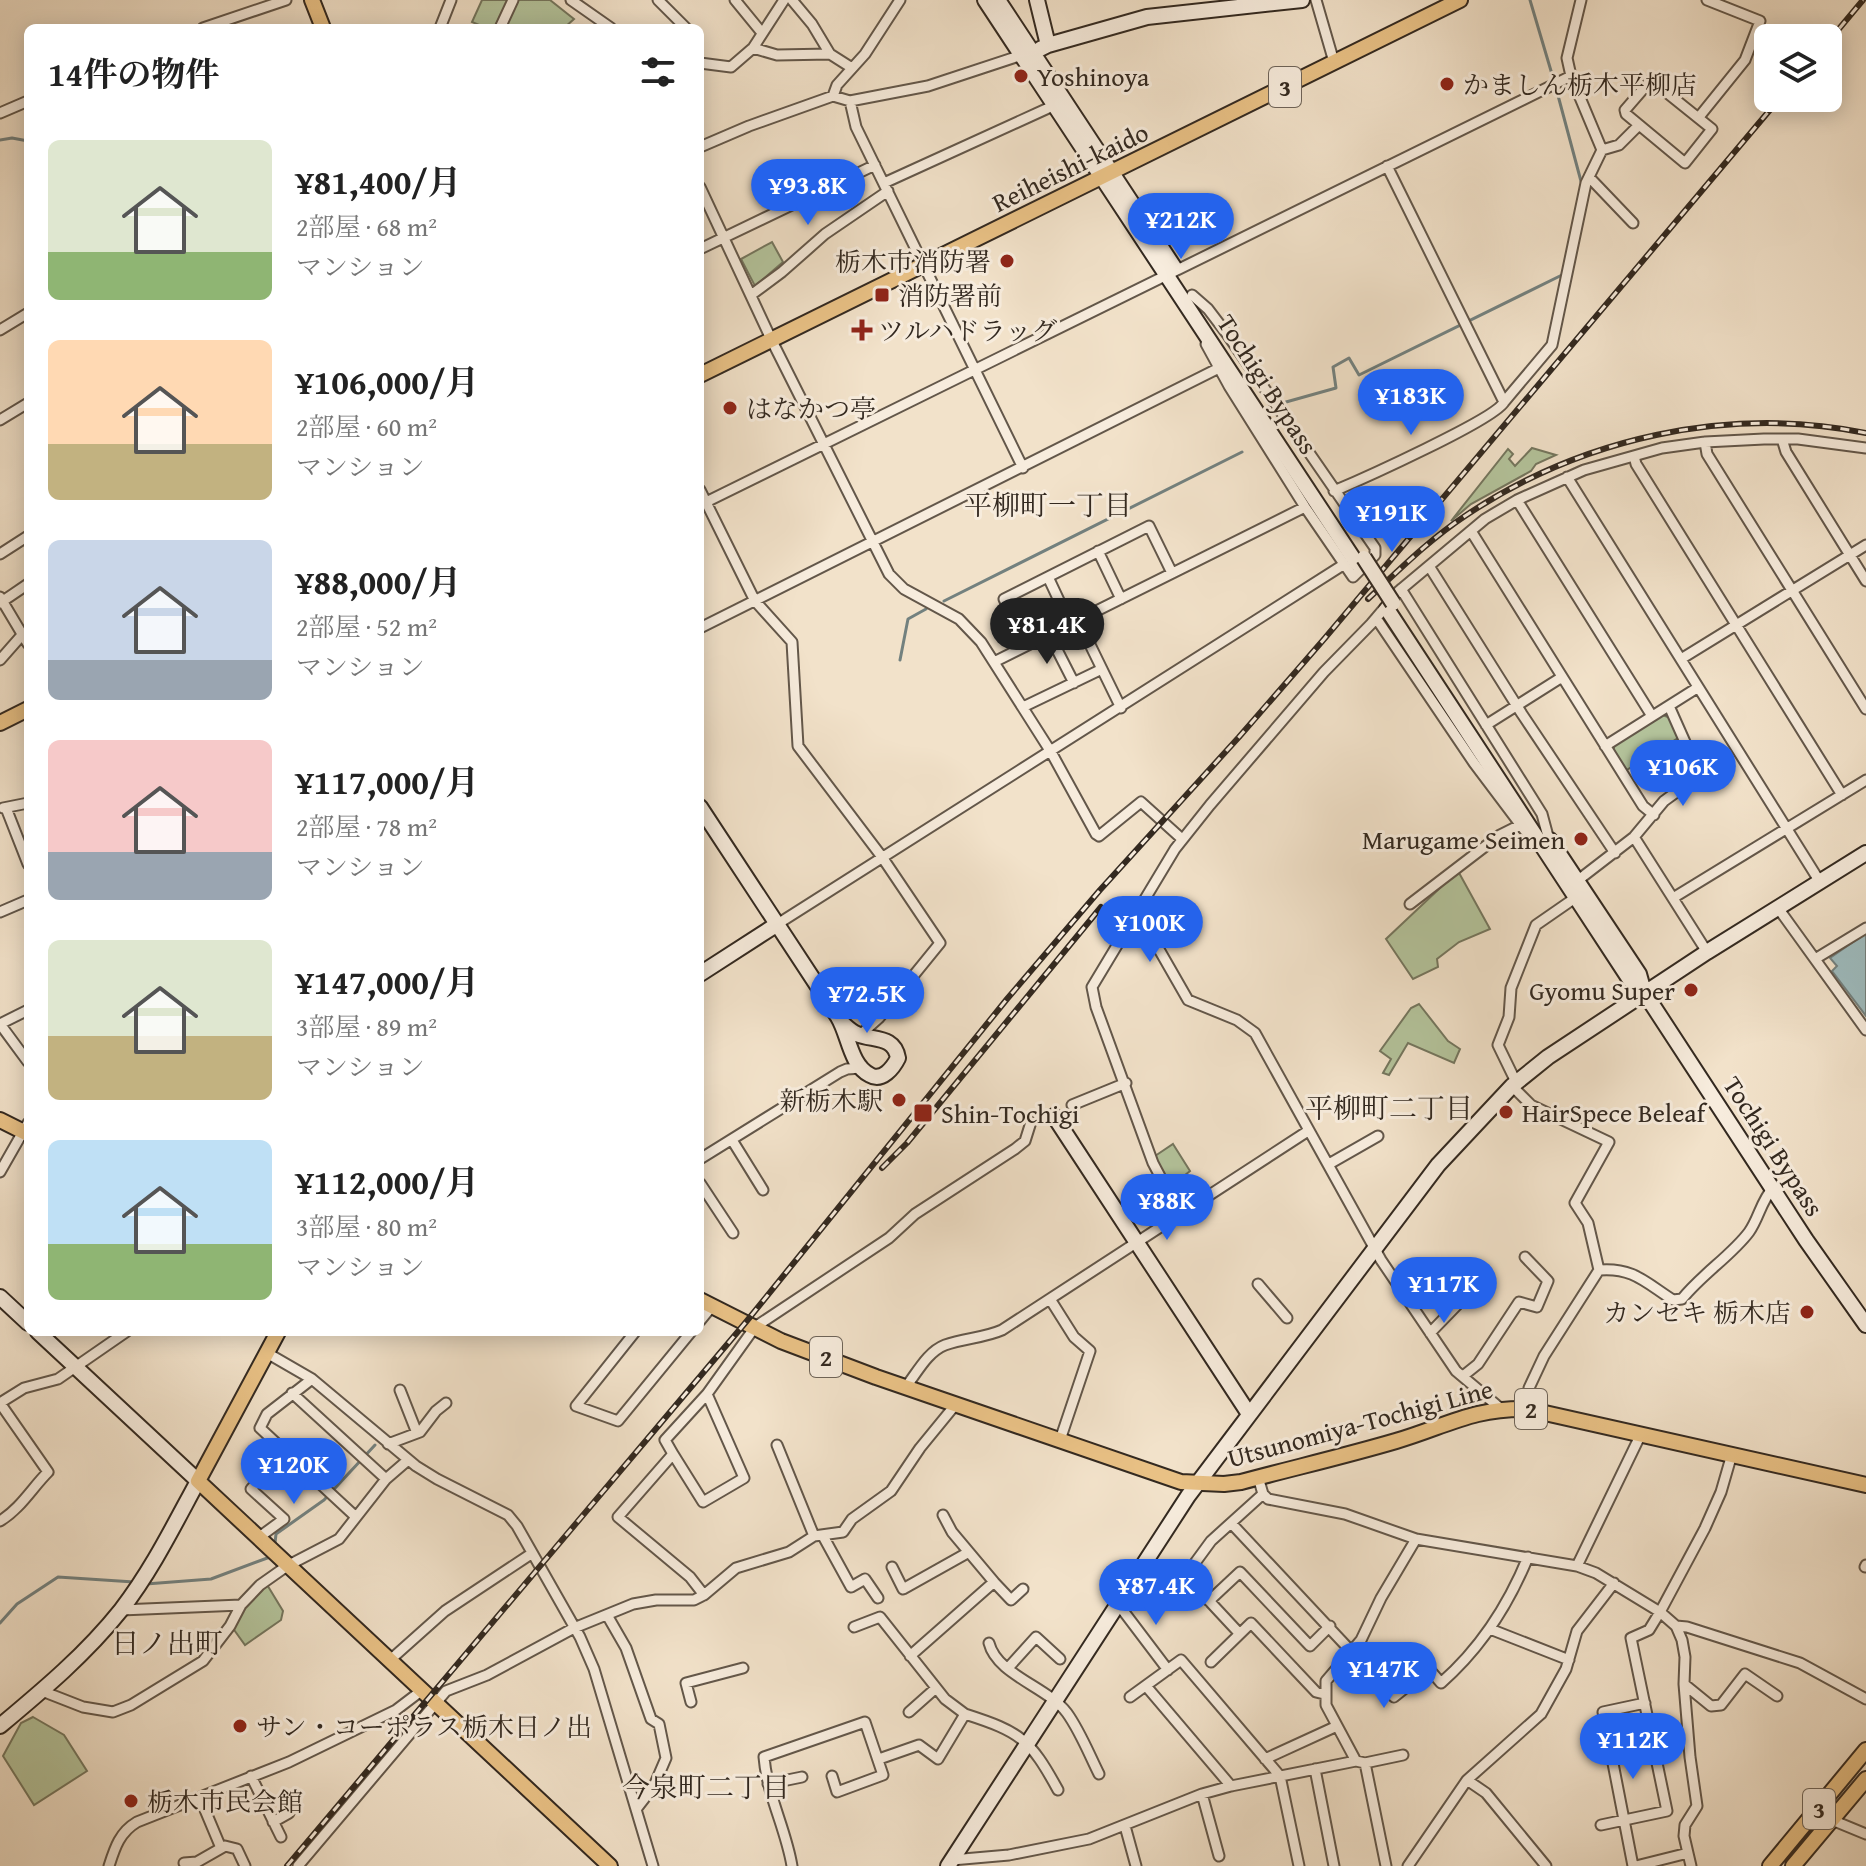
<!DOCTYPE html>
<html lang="ja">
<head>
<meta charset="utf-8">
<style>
  :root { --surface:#fff; --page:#f2f2f2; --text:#222; --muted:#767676; --accent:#2563eb }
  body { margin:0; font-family:"Gentium Book Plus","Noto Serif JP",serif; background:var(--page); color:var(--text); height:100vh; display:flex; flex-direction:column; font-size:30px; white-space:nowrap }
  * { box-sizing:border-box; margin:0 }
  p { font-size:26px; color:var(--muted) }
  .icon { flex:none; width:44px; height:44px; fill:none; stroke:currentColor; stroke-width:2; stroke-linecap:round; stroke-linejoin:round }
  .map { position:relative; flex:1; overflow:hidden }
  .sheet { position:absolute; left:24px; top:24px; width:680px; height:1312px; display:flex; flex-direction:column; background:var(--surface); border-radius:12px; box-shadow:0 4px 20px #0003 }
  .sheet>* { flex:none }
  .fabs { position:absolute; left:1754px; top:24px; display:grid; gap:16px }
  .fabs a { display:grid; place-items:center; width:88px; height:88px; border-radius:12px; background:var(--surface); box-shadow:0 4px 20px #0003; font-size:40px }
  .price { position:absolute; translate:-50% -68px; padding:0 18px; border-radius:28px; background:var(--accent); color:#fff; font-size:26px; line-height:52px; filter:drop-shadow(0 2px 4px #0008) }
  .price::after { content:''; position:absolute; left:50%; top:48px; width:24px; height:18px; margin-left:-12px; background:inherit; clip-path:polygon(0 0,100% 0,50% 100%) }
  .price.selected { background:#222; color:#fff }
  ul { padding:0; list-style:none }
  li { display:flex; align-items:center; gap:24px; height:200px; padding:0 24px }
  li span { display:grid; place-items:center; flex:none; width:224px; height:160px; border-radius:12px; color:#555 }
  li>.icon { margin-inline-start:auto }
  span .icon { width:96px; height:96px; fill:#fffc; stroke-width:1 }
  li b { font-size:34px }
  h2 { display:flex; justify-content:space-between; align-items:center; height:96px; padding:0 24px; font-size:34px }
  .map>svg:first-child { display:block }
  .green { fill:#b4c49c; stroke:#74765e; stroke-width:2 }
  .water { fill:#9ebcbf; stroke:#73817f; stroke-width:2 }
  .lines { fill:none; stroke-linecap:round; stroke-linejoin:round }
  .stream { stroke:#73817f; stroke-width:3 }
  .street-casing { stroke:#63574a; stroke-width:13 }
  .secondary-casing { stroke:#332920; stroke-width:18 }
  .primary-casing { stroke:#332920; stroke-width:18 }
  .street { stroke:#f7ecdd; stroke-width:9 }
  .secondary { stroke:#f7ecdd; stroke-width:14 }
  .primary { stroke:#e9c185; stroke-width:14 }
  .rail-casing { stroke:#332920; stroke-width:6 }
  .rail { stroke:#f7ecdd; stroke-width:3; stroke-dasharray:9; stroke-linecap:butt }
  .secondary-bridge-casing { stroke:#332920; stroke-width:18; stroke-linecap:butt }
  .secondary-bridge { stroke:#f7ecdd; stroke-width:14 }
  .poi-dot { fill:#8f2418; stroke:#f7ecdd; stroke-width:3 }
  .labels { text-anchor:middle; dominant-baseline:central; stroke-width:6; stroke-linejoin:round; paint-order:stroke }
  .shield { fill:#f7ecdd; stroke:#6e6459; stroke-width:2 }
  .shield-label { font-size:24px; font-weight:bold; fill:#332920 }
  .poi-label { font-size:26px; fill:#332920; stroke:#f7ecdd; text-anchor:start }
  .street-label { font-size:26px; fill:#332920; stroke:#f7ecdd }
  .neighbourhood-label { font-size:28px; fill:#332920; stroke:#f7ecdd }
</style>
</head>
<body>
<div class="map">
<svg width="1866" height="1866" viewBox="0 0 1866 1866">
  <rect width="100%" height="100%" fill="#f2e2ca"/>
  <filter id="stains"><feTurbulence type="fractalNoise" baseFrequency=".0025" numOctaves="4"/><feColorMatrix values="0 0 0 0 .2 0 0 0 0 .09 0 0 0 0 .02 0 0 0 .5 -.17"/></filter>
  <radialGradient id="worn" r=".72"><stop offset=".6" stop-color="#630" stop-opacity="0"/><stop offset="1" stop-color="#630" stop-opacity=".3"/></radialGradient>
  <path class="green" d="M482,0H509L494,28H486L472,22Z
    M517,0H550L574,19L564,28H504Z
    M772,242L783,262L755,286L741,259Z
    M1532,448L1556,455L1536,464L1531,471L1471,504L1451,521L1508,449L1513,454L1509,459L1515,466Z
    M1663,715L1670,718L1678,738L1625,771L1613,751L1615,744Z
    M1458,871L1490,929L1459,942L1437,959L1438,967L1413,979L1386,939Z
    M1419,1004L1448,1041L1460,1049L1454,1063L1408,1043L1389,1075L1383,1073L1391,1059L1380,1051L1411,1008Z
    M1173,1144L1190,1171L1169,1188L1155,1156Z
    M266,1583L283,1611L281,1620L245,1645L232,1627L243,1606Z
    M33,1717L64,1735L87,1771L34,1805L3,1756L21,1723Z"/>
  <path class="water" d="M1866,933V1016L1832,971L1837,966L1830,958Z"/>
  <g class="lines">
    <path class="stream" d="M1530,0L1554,81
      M1556,88L1582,185
      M0,140L12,138L28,141
      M1286,402L1336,388L1333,367L1349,358L1359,375L1564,274
      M944,601L1242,452
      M900,660L908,619L926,609
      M279,1547L275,1543L276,1534L324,1500L375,1445
      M146,1584L211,1579L270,1557
      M0,1623L17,1604L58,1577L134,1582"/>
    <defs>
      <path id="street" d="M571,0L611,28
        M658,0L686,28
        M735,0L762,33
        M792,0L812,24L830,54L852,68
        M1316,0L1334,62
        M203,28L286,0
        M440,28L451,0
        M500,28L513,0
        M753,48L777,55L830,54
        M700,63L731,67L753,48L784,0
        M1571,76L1602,150
        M1651,80L1712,129L1685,163L1626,114L1625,110Z
        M833,96L837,85L865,54L900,0
        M850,101L856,127L1023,468
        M0,113L28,101
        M1699,117L1745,60L1760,21L1707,0
        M700,147L749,126L833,96L850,101L928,86L1022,55
        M1589,177L1633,223
        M884,183L1055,105
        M700,187L772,341L889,574L904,589L959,619L981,642L1051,752L1096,834L1099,836L1141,802L1182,839
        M700,249L875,165
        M751,295L782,272L825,234L888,191
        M1192,295L1208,309L1227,334L1375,548V555L1353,577L1305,507L1229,386L1206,344
        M0,330L28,313
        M1504,402L1552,345L1586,183L1602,150L1619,145L1638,126
        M0,420L28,403
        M1782,439L1786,452L1866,581
        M1705,442L1707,454L1866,709
        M1634,456L1636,464L1842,795
        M1567,477L1820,882
        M700,490L755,601L792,642L798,746L882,857L940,943L879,1018L860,1035
        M1334,491C1360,480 1496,419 1504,402L1387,166
        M1517,500L1652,716
        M700,505L1571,76L1567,58L1581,0
        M1471,531L1643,806L1654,815
        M1098,551L1121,599
        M0,554L28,536
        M1429,566L1522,714L1615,853
        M1048,577L1070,624
        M1401,589L1542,814L1549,840
        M0,597L28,644
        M0,603L28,584
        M1376,618L1474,763L1526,832
        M1078,620L1121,708
        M700,628L1223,366
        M1049,634L1074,683
        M1027,645L1004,599L1149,526L1172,573
        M1681,659L1866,545
        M0,660L22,635
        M994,662L1305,507
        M1023,707L1102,669
        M1486,725L1562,677
        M1605,746L1697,688
        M3,808L28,803
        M6,808L28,864
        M1634,837L1707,952
        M1577,881L1634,837L1664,801L1697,777V769L1669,706
        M1673,898L1866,780
        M1410,904L1500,835L1520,825
        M1778,908L1866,1030
        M1137,911L1188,1000L1237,1020L1255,1033L1381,1260L1456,1371L1500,1408
        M0,912L28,900
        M776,925L1343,565
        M1815,959L1866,928
        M0,1024L28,1062
        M0,1024L28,1010
        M1516,1082L1498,1045L1509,1017L1511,988L1536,925L1575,898
        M1512,1086L1531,1105L1609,1142L1575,1203L1588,1223L1599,1270
        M1072,1105L1126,1083
        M732,1140L763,1190
        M700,1159L840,1072L847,1069L861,1068
        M1329,1164L1378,1136
        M0,1172L28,1123
        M700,1183L733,1233
        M1180,1214L1153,1163L1096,1007L1092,987L1175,849L1210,805L1324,672L1371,624L1399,591L1485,519L1517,500L1584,470L1662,448L1705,442L1764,439H1798L1866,448
        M1258,1284L1287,1318
        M1050,1299L1074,1337L1090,1351L1060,1440
        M700,1321L713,1305
        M635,1332L576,1406L618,1421L691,1332
        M1430,1333L1459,1303
        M267,1353L312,1379L416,1466L437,1479L508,1515L517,1526L580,1637L594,1669L653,1866
        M1463,1376L1478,1364L1519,1302L1537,1307L1548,1281L1525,1257
        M312,1379L267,1414L260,1428L356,1517
        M905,1388C917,1373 927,1352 945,1345C964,1338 984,1338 1002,1330L1308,1131
        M400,1390L417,1433
        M292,1393L386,1479
        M0,1403L48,1472C32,1488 20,1509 0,1521
        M0,1403L24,1388L58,1379L126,1332
        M1527,1409L1529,1388L1544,1356L1599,1270C1633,1267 1646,1283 1673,1300L1682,1299C1702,1274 1732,1255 1749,1232C1759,1218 1761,1201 1773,1188
        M388,1444L420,1432L436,1411L446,1403
        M777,1445L814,1536
        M673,1454L703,1502L744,1478L707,1394L755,1327L889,1238L915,1214L1015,1149L1025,1141L1031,1122
        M1258,1477L1263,1494L1268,1499L1345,1514L1416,1539L1577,1566L1596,1573L1660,1612L1676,1626L1682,1640L1685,1657L1684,1684L1690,1757L1697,1806L1685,1825L1684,1836L1691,1866
        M943,1515L952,1532L994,1582
        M1231,1523L1394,1697L1429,1669L1441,1683C1481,1648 1508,1606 1528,1557
        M823,1536L851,1587L865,1579L878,1598
        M258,1538L284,1519L251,1489L285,1451
        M1577,1566L1641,1434
        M892,1567L903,1589L969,1552
        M1865,1567L1866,1565
        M1186,1576L1239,1633
        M704,1595L690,1577L618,1517L673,1454L665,1440L707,1394
        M1170,1597L1211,1541L1263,1494
        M1209,1601L1240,1572L1310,1646L1330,1626
        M1118,1604L1168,1670
        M121,1610L241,1605
        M607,1615L626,1648L651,1719L659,1724L666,1758L654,1786L637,1808
        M1676,1626L1687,1627L1800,1663L1866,1699
        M854,1627L880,1617L945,1699L965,1714
        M1490,1629L1569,1660
        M989,1643C997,1675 1048,1687 1067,1713C1080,1731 1089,1754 1099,1774
        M910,1656L994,1582L1011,1600L1023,1589
        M389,1661L445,1611L531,1554
        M1211,1662L1251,1623L1316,1692L1324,1694
        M1008,1668L1036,1637L1060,1659
        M1684,1684L1711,1706L1721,1705L1745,1674L1777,1696
        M1146,1686L1231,1786
        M42,1691L83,1707L113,1712L131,1705L203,1661L230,1626L241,1605L260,1585L287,1566L339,1539L386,1479L408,1460
        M1130,1697L1181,1660L1280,1776L1299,1866
        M691,1702L686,1683L743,1668
        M909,1712L936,1688
        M879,1759L919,1745L938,1759L965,1714C1021,1732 1030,1739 1058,1790
        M1265,1759L1337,1726
        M1356,1761L1326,1705V1681L1361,1640L1381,1598L1416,1539
        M1365,1763L1386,1866
        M1315,1769L1334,1866
        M251,1776L281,1837
        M1467,1780L1486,1793L1546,1866
        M768,1784L802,1777
        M1202,1794L1219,1856
        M200,1798L221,1848
        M1815,1813L1866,1834
        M273,1822L289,1813
        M1601,1825L1667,1811L1631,1638L1649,1630L1660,1612L1705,1528L1721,1492L1732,1454
        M1125,1826L1136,1866
        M952,1860L1009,1855L1089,1839L1202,1794L1231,1786L1356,1761L1365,1763L1403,1755
        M184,1863L197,1862L225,1846L237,1849L245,1866
        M109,1866C115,1847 120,1832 137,1822L289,1762L396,1710L421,1691
        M298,1866L446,1691L487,1675L574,1628L633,1604L656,1600H694L704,1595L736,1568L789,1552L814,1536L843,1532L852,1519L891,1491L920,1448L956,1404
        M792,1866C786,1829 767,1795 764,1757L865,1722L883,1775L837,1792L832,1776
        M1408,1866L1467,1780L1541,1714L1566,1669L1577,1631L1614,1583
        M1633,1866L1603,1712L1645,1703
        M1636,1866L1688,1853"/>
      <path id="secondary" d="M985,0L1357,564
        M998,0L1174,267
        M1037,0L1048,45L1040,49
        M1048,45L1147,17L1302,0
        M1387,609L1630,980L1644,992L1806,1240L1866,1325
        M700,807C746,877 792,947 838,1017C849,1035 850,1065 870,1075C882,1082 893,1068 898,1058C894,1035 873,1041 857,1034C850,1031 846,1026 841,1022
        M1550,840L1639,974L1644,992
        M700,974L776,925
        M1054,1116L1249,1414
        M0,1297L28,1323
        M0,1726C43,1690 86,1654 121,1610C152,1570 174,1525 198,1481L38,1332
        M948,1866L1188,1496L1438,1165L1512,1086L1548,1057L1707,952L1866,853"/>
      <path id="primary" d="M312,0L323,28
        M700,375L1460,0
        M0,723L28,709
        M0,1120L28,1134
        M700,1300L781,1341L876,1377L1181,1482L1224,1484L1241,1482C1293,1468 1345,1456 1396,1441C1447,1426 1472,1408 1527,1409L1866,1485
        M278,1332L198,1481L610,1866
        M1770,1866L1866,1750
        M1793,1866L1866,1779"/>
    </defs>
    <use href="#street" class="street-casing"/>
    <use href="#secondary" class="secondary-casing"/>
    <use href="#primary" class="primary-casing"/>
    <use href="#street" class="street"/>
    <use href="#secondary" class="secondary"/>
    <use href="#primary" class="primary"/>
    <defs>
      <path id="rail" d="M1828,42L1863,0
        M1368,599C1399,570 1430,539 1465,516C1581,438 1728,405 1866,433
        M882,1168L907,1143L1101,907
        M287,1866L746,1322L1007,999L1100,890L1239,737L1325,638L1780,98"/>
    </defs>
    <use href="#rail" class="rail-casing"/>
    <use href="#rail" class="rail"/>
    <defs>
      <path id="secondary-bridge" d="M1364,558L1393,603"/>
    </defs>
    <use href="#secondary-bridge" class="secondary-bridge-casing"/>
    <use href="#secondary-bridge" class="secondary-bridge"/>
  </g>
  <g class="poi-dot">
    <circle cx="1021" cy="76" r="8"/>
    <circle cx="1447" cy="84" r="8"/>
    <circle cx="1007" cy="261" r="8"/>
    <rect x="874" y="287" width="16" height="16" rx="4"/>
    <path d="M858 318h8v8h8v8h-8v8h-8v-8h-8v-8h8z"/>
    <circle cx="730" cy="408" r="8"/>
    <circle cx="1581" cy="839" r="8"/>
    <circle cx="1691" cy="990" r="8"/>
    <circle cx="899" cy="1100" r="8"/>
    <circle cx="1506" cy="1112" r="8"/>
    <rect x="913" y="1103" width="20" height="20" rx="4"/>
    <circle cx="1807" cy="1312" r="8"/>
    <circle cx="240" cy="1726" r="8"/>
    <circle cx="131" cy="1801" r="8"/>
  </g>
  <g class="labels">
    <g class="shield">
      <rect x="1269" y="67" width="32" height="40" rx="6"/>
      <rect x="810" y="1337" width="32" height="40" rx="6"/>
      <rect x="1515" y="1389" width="32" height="40" rx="6"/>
      <rect x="1803" y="1789" width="32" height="40" rx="6"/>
    </g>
    <g class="shield-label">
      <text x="1285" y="87">3</text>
      <text x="826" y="1357">2</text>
      <text x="1531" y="1409">2</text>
      <text x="1819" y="1809">3</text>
    </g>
    <g class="poi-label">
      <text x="1037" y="76">Yoshinoya</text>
      <text x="1463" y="84">かましん栃木平柳店</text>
      <text x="991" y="261" text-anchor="end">栃木市消防署</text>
      <text x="898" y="295">消防署前</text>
      <text x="878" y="330">ツルハドラッグ</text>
      <text x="746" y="408">はなかつ亭</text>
      <text x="1565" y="839" text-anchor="end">Marugame Seimen</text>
      <text x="1675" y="990" text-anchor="end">Gyomu Super</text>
      <text x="883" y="1100" text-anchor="end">新栃木駅</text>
      <text x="1522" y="1112">HairSpece Beleaf</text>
      <text x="941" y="1113">Shin-Tochigi</text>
      <text x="1791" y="1312" text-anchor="end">カンセキ 栃木店</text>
      <text x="256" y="1726">サン・コーポラス栃木日ノ出</text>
      <text x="147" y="1801">栃木市民会館</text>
    </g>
    <g class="street-label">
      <text transform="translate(1070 167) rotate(-26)">Reiheishi-kaido</text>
      <text transform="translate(1268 384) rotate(57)">Tochigi Bypass</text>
      <text transform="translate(1774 1146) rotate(57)">Tochigi Bypass</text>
      <text transform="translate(1360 1423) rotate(-15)">Utsunomiya-Tochigi Line</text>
    </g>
    <g class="neighbourhood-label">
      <text x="1048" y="504">平柳町一丁目</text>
      <text x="1389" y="1107">平柳町二丁目</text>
      <text x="167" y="1642">日ノ出町</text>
      <text x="706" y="1786">今泉町二丁目</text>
    </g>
  </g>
  <rect width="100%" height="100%" filter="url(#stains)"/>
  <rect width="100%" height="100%" fill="url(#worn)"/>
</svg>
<div class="fabs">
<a><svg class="icon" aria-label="layers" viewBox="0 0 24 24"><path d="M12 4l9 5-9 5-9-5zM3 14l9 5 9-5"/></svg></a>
</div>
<b class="price" style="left:808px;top:227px">¥93.8K</b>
<b class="price" style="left:1181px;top:261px">¥212K</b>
<b class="price" style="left:1411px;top:437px">¥183K</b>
<b class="price" style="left:1392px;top:554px">¥191K</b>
<b class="price selected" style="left:1047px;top:666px">¥81.4K</b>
<b class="price" style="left:1683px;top:808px">¥106K</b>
<b class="price" style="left:1150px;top:964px">¥100K</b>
<b class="price" style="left:867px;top:1035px">¥72.5K</b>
<b class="price" style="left:1167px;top:1242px">¥88K</b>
<b class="price" style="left:1444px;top:1325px">¥117K</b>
<b class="price" style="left:294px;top:1506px">¥120K</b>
<b class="price" style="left:1156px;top:1627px">¥87.4K</b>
<b class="price" style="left:1384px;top:1710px">¥147K</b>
<b class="price" style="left:1633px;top:1781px">¥112K</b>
<section class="sheet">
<h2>14件の物件<svg class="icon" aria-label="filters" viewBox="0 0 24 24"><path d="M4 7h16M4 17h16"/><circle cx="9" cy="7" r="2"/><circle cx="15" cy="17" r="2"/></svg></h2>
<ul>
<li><span style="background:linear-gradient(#dfe7d0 70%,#8fb573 0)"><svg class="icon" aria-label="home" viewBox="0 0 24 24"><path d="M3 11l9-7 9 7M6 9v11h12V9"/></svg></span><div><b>¥81,400/月</b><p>2部屋 · 68 m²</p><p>マンション</p></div></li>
<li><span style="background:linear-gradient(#ffd9b3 65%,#c2b280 0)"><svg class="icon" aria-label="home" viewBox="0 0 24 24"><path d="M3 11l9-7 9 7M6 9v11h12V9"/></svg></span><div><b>¥106,000/月</b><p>2部屋 · 60 m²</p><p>マンション</p></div></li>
<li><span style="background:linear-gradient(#c9d6e8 75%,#9aa5b1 0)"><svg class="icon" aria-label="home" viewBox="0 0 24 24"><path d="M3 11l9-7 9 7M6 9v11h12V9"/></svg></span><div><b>¥88,000/月</b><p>2部屋 · 52 m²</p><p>マンション</p></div></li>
<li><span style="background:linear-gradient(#f6c9c9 70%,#9aa5b1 0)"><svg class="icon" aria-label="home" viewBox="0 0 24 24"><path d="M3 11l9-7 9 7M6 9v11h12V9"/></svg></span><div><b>¥117,000/月</b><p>2部屋 · 78 m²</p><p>マンション</p></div></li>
<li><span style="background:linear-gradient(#dfe7d0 60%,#c2b280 0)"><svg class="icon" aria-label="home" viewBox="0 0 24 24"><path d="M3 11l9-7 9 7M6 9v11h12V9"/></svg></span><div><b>¥147,000/月</b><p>3部屋 · 89 m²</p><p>マンション</p></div></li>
<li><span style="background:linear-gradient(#bfe0f5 65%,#8fb573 0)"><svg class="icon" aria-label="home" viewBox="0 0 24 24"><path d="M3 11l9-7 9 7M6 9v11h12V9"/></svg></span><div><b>¥112,000/月</b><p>3部屋 · 80 m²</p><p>マンション</p></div></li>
</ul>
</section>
</div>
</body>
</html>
